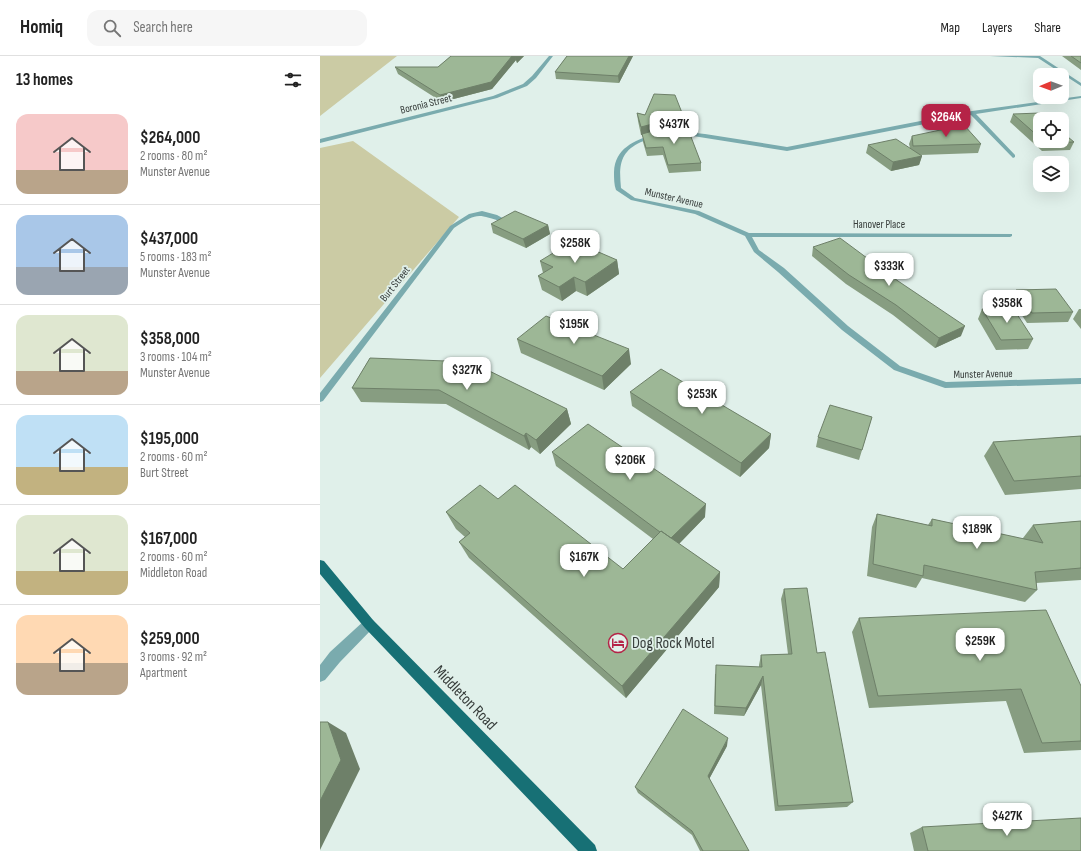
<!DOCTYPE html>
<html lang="en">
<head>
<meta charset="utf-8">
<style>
  :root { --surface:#fff; --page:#f6f6f6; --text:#222; --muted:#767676; --line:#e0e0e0; --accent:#b52347 }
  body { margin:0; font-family:"Sofia Sans Condensed",sans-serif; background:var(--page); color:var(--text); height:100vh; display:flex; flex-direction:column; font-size:15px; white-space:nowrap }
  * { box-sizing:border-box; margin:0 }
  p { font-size:13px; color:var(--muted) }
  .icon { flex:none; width:22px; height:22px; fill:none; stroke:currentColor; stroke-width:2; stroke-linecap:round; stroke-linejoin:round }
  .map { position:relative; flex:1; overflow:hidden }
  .details { display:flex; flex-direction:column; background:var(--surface); width:320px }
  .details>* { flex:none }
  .needle { width:26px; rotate:269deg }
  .tools { position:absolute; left:713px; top:12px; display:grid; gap:8px }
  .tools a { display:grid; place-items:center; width:36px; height:36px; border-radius:8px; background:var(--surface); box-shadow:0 4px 16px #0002; font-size:20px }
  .price { position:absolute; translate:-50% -34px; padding:0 9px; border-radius:8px; background:#fff; color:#222; font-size:13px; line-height:26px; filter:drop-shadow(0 1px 2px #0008) }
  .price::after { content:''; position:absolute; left:50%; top:24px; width:12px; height:9px; margin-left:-6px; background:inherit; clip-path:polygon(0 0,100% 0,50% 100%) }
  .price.active { background:var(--accent); color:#fff }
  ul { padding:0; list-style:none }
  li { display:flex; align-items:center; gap:12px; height:100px; padding:0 16px }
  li+li { border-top:1px solid var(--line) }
  li span { display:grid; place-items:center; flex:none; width:112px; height:80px; border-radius:12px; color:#555 }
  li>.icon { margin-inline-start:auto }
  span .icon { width:48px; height:48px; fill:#fffc; stroke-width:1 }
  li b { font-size:17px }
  h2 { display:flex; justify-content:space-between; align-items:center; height:48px; padding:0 16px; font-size:17px }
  header { display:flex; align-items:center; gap:24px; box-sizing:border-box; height:56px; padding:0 20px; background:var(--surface); border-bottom:1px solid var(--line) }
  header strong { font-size:19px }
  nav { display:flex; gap:22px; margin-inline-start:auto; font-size:14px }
  .search { width:280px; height:36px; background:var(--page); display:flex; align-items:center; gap:10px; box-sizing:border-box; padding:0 14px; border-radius:12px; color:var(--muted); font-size:15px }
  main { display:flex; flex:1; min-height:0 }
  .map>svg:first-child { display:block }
  .green { fill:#cbcba4 }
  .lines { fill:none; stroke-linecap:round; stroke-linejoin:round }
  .minor { fill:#7aabae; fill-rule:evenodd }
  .major { fill:#177075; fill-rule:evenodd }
  .wall { fill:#879d81 }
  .shaded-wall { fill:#6e8069 }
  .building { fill:#9db796; stroke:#6e8069 }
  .labels { text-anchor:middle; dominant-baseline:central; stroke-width:3.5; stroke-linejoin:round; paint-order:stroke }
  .far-street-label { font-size:11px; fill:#363c3a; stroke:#e0f0ea }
  .near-poi-label { font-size:16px; fill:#363c3a; stroke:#e0f0ea; text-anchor:start }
  .near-street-label { font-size:16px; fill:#363c3a; stroke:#e0f0ea }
</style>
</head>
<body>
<header>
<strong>Homiq</strong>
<div class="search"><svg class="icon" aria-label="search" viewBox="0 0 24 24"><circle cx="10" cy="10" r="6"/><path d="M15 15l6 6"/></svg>Search here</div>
<nav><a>Map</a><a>Layers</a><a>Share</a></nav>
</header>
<main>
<section class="details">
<h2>13 homes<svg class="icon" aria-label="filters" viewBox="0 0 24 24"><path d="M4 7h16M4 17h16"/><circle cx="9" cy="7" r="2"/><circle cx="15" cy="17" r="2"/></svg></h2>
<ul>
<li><span style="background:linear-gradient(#f6c9c9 70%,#b9a48a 0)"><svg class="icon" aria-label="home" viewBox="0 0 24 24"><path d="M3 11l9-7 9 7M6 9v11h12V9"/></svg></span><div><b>$264,000</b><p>2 rooms · 80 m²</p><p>Munster Avenue</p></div></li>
<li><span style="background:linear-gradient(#a9c7e8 65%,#9aa5b1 0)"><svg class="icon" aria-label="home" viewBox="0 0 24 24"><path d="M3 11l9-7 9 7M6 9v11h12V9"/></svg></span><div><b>$437,000</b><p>5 rooms · 183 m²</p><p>Munster Avenue</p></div></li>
<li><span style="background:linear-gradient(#dfe7d0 70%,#b9a48a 0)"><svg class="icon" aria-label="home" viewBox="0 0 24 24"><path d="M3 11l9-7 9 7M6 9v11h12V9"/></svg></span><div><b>$358,000</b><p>3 rooms · 104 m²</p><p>Munster Avenue</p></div></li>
<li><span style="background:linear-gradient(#bfe0f5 65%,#c2b280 0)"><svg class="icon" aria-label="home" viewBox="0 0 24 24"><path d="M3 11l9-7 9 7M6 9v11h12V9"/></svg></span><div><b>$195,000</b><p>2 rooms · 60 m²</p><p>Burt Street</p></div></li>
<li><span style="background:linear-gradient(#dfe7d0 70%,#c2b280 0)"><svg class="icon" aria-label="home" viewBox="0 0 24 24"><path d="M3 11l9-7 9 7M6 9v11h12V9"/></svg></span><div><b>$167,000</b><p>2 rooms · 60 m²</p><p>Middleton Road</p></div></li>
<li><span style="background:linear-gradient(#ffd9b3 60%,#b9a48a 0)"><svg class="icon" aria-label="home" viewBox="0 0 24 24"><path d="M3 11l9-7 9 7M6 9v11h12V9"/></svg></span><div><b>$259,000</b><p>3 rooms · 92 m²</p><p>Apartment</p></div></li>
</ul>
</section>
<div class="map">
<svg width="761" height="795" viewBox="0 0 761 795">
  <rect width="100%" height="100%" fill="#e0f0ea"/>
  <path class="green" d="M0,0H77L0,60Z
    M33,85L139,161L0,322V92Z"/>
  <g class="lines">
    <path class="minor" d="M229,0H233L216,22L207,30L177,42L0,87V83L173,40L203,28L212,20Z
      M670,0H720L761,27V30L718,2Z
      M761,40V42L656,58L695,99V101L693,102L651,59L467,95L354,77L357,75L385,78L467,91L652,55Z
      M334,78L339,79C334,82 327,84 321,86C299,96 299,111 301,132L315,142L379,155L429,177L692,178V180L690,181H432L439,194L464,212L528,270L580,310L626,326L761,322V328L625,332L574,314L522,274L458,216L434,196L425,180L375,158L311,144L296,134C294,129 294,122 294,116C295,92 314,85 334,78Z
      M162,155L177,159L186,164L183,166C157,158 158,156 134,172L3,345L0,346V337L130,170L149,158Z
      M49,562L53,564L55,568L53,572L20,606L5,624L0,626V609L10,596L45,564Z"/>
    <path class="major" d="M0,504L4,505L53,564L275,789L277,795H258L45,572L0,518Z"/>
  </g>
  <path class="wall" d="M131,0H204L197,7L196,4L172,33L122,46L78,18L75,11H118Z
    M247,0H313L299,27L236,23L235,16Z
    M742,0H761V14Z
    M317,57L366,67V73L381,107V115L349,117L343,99L327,100L323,86V79H321L318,65Z
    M693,58L720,63V85H742L754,86L750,94L722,95L690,66Z
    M592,80L661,88L658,97L600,99L602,100L599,109L571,115L546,97L548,89L590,92L589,88Z
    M171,168L228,169L230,178L206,192L173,177Z
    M493,191L641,280L615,292L573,259L526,228L492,200Z
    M297,204L299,218L267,240L256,235L242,245L222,234L218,220L223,217L220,205Z
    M696,234L753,256L748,266L707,267L692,244Z
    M662,253L713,283L708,293L676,294L658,263Z
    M759,253H761V273L753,263Z
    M197,283L311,308L284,334L201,297Z
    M50,302L247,353L251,368L220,398L211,391L209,394L126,348L41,346L32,332Z
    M310,336L451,378L449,392L420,421L312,350Z
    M552,361L539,404L496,391L498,381Z
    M761,380V433L685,439L664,400L673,386Z
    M232,396L385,461L359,488L400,516L399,531L306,642L149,502L139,486L145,481L136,473L126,456L178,443L303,513L333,483L236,410Z
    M557,458L608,469L612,463L703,483V482L713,469L761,465V524L716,527L717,534L705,546L602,522L596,532L547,520L552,471Z
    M464,533L497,597L533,746L527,751L455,755L441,629L424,660L394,658L395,618L439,611V609L441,599L468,598L461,543Z
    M539,562L761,630V694L704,697L686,645L549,652L532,576Z
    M407,690L389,723L429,795H380L372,779L318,737L315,731Z
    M602,771L761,795H594L590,777Z"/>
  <path class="shaded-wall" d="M192,0H195L196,4L172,33L122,46L120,39Z
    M195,0H204L197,7Z
    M309,0H313L299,27L298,20Z
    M336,67V75L321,79V71Z
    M602,100L599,109L571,115L573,106Z
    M228,169L230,178L206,192L203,183Z
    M297,204L299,218L267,240L265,226Z
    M254,221L256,235L242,245L239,231Z
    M645,270L641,280L615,292L619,282Z
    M309,293L311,308L284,334L282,320Z
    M247,353L251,368L220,398L216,384Z
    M206,377L211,391L209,394L204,380Z
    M451,378L449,392L420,421L421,407Z
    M386,448L385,461L351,496L350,483Z
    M400,516L399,531L306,642L302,630Z
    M443,620L441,629L424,660L426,652Z
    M8,666L26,677L40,713L0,794V745Z
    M408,682L407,690L387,727L388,720Z"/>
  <path class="building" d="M131,0H192L171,26L120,39L75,11H118Z
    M247,0H309L298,20L235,16Z
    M751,0H761V7Z
    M334,38L355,39L366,67H336L321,71L317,57L325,59Z
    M720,57L727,63H720V82L693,58Z
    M644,69L661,88L593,90L592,80Z
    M340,73H368L381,107L348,109L343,91L326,92L322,78Z
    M742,76L754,86L725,87L724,85H742Z
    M576,83L602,100L573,106L548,89Z
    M195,155L228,169L203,183L171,168Z
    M520,182L578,225L645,270L619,282L576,249L529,219L493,191Z
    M253,185L297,204L265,226L254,221L239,231L218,220L233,211L220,205Z
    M736,233L753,256L712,257L696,234Z
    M693,252L713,283L681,284L662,253Z
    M226,260L309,293L282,320L197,283Z
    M50,302L151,306L247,353L216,384L206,377L204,380L119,334L32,332Z
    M341,313L451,378L421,407L310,336Z
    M510,349L552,361L542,394L498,381Z
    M268,368L386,448L351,482L341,475L340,476L232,396Z
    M761,380V420L694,425L673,386Z
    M160,429L178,443L195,429L303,513L341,475L400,516L302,630L139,486L150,477L126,456Z
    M557,458L612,470V463L723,487L713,469L761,465V512L715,516L717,534L604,509L603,520L553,508Z
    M487,532L497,597L505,596L533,746L458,750L443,620L426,652L395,650L396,609L442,611L441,599L472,598L464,533Z
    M726,554L761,630V685L722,687L701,633L558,640L539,562Z
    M363,653L408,682L388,720L429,795H383L372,775L315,731Z
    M0,666H8L21,704L0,745Z
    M761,762V795H608L602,771Z"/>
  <defs>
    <symbol id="hotel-ring" viewBox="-11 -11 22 22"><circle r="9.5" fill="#e0f0ea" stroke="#b52347" stroke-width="1.5"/><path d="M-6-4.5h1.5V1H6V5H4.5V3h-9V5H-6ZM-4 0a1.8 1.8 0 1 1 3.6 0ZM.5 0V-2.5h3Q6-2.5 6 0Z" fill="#b52347"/></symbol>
  </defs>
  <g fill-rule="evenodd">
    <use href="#hotel-ring" x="287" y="576" width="22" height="22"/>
  </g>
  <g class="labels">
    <g class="far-street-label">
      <text transform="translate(106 48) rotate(-14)">Boronia Street</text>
      <text transform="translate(354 142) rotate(13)">Munster Avenue</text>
      <text x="559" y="168">Hanover Place</text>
      <text transform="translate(75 228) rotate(-52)">Burt Street</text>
      <text transform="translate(663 318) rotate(-1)">Munster Avenue</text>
    </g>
    <g class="near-poi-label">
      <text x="312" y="587">Dog Rock Motel</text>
    </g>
    <g class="near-street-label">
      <text transform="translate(145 642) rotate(46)">Middleton Road</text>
    </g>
  </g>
</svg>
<div class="tools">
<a><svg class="needle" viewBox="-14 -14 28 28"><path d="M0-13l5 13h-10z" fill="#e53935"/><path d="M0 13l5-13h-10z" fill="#767676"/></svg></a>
<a><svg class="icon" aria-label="locate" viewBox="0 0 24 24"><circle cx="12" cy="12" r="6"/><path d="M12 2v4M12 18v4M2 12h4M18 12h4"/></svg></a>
<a><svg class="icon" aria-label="layers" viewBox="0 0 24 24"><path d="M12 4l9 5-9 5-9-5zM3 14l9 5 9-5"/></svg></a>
</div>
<b class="price active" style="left:626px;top:82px">$264K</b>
<b class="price" style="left:354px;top:89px">$437K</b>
<b class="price" style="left:255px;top:208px">$258K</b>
<b class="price" style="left:569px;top:231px">$333K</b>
<b class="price" style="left:687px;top:268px">$358K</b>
<b class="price" style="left:254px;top:289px">$195K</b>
<b class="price" style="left:147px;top:335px">$327K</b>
<b class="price" style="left:382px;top:359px">$253K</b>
<b class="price" style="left:310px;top:425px">$206K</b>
<b class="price" style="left:657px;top:494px">$189K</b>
<b class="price" style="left:264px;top:522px">$167K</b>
<b class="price" style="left:660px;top:606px">$259K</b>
<b class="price" style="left:687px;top:781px">$427K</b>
</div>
</main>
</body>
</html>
